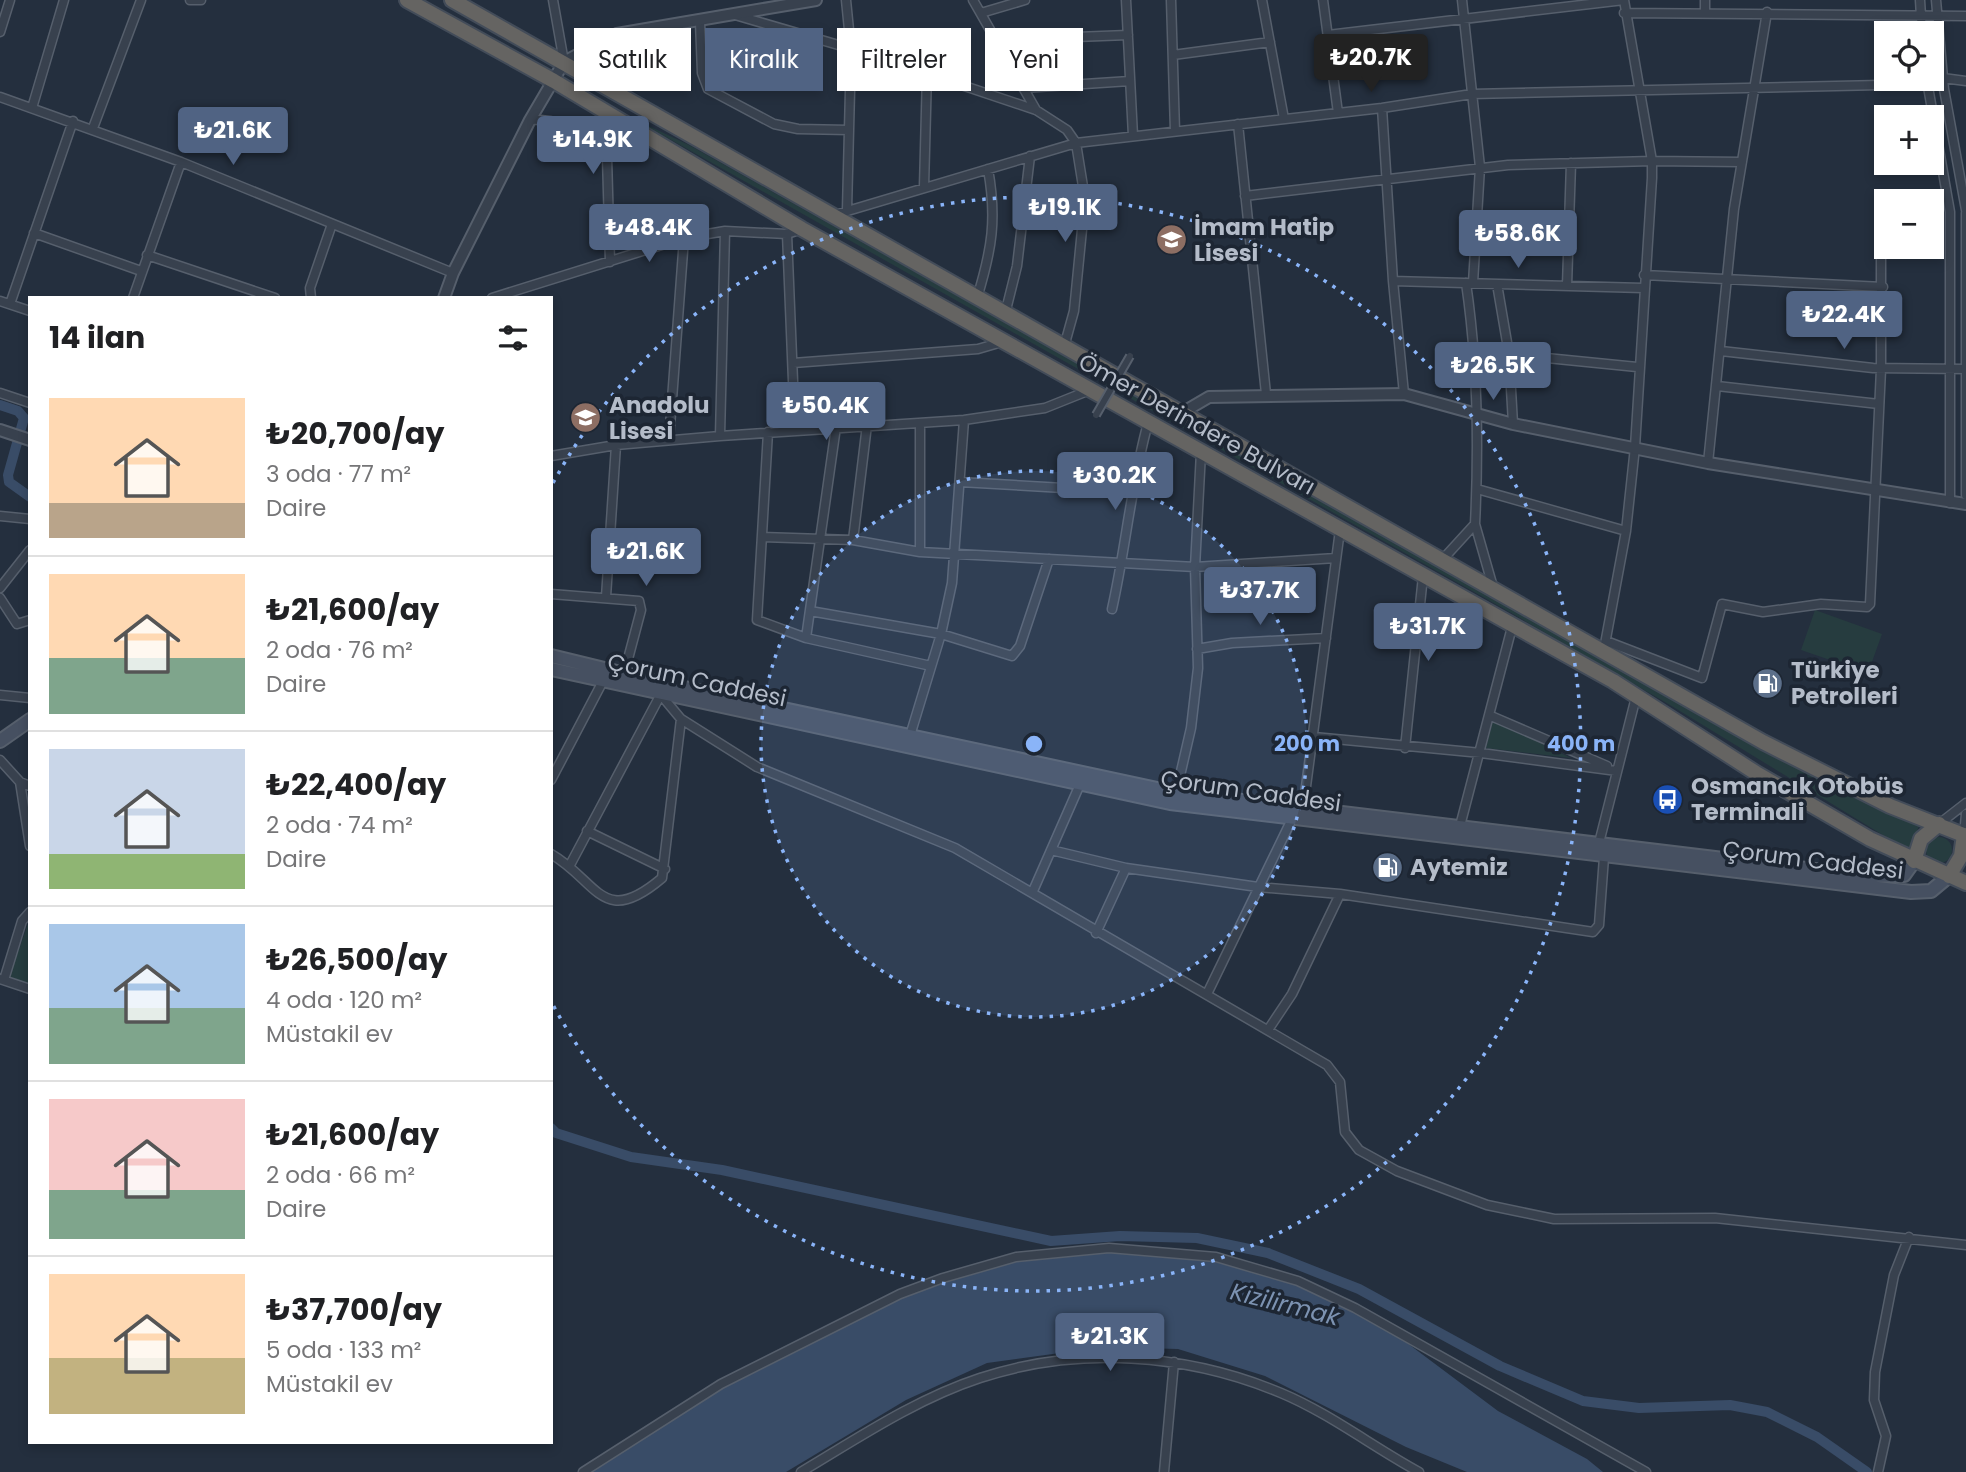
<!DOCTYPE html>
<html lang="tr">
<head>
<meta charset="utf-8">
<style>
  :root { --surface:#fff; --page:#f2f2f2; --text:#202124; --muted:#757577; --line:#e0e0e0; --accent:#506383 }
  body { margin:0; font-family:Poppins,sans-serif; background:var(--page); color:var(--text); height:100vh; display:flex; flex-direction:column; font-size:26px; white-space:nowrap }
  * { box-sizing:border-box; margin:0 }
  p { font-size:23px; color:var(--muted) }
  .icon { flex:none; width:38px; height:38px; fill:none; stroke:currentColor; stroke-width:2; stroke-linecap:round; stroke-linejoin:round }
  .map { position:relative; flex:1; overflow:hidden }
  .panel { position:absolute; left:28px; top:296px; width:525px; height:1148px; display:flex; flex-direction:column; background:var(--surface); border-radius:0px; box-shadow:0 4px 10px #0003 }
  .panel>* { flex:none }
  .banner { position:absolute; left:574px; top:28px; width:665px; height:63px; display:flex; gap:14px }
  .fabs { position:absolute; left:1874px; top:21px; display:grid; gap:14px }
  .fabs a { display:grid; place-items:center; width:70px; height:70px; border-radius:0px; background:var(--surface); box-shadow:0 4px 10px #0003; font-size:35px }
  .price { position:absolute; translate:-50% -60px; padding:0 16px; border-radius:7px; background:var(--accent); color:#fff; font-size:23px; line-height:46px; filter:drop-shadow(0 2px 4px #0008) }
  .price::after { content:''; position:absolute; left:50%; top:42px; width:21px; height:16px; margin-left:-10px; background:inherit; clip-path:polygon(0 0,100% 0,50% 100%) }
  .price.active { background:#222; color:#fff }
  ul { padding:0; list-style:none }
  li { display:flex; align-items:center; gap:21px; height:175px; padding:0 21px }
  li+li { border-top:2px solid var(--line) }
  li span { display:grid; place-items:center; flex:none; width:196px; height:140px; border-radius:0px; color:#555 }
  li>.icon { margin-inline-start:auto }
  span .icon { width:84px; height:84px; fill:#fffc; stroke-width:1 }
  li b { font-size:30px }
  h2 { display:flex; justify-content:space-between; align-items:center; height:84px; padding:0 21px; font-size:30px }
  .chip { padding:0 24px; border-radius:0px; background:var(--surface); box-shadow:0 4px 10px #0003; font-size:24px; line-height:63px }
  .chip.active { background:var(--accent); color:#fff }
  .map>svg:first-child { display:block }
  .green { fill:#263c3f }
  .water { fill:#394c67 }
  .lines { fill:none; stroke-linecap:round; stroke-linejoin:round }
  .canal { stroke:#394c67; stroke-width:10 }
  .minor-casing { stroke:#565f6c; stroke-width:11 }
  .tertiary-casing { stroke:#565f6c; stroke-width:14 }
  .secondary-casing { stroke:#565f6c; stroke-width:16 }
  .trunk-casing { stroke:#434c59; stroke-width:18 }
  .minor { stroke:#38414e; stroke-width:8 }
  .tertiary { stroke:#38414e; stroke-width:10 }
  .secondary { stroke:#465061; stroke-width:12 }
  .trunk { stroke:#656462; stroke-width:14 }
  .pedestrian-bridge-casing { stroke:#565f6c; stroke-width:10; stroke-linecap:butt }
  .pedestrian-bridge { stroke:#38414e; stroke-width:6 }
  .ring { fill:none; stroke:#8ab4f8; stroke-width:3.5; stroke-dasharray:3.5 7 }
  .labels { text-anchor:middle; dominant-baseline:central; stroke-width:7; stroke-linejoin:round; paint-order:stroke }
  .poi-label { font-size:23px; font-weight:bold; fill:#b4bcc9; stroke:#1d2633; text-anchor:start }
  .street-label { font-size:23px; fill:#b4bcc9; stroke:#1d2633 }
  .water-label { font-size:24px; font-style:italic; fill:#7c92b1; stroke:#1d2633 }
  .centre { fill:#8ab4f8; stroke:#1d2633; stroke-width:3.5 }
  .ring-label { font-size:21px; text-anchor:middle; font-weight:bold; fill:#8ab4f8; stroke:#1d2633; stroke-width:7; stroke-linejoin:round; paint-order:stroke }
</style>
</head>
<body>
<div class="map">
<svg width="1966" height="1472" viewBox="0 0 1966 1472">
  <rect width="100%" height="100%" fill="#242f3e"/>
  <path class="green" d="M634,119L689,145L1788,762L1919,826L1909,851L1670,705L1506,610Z
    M1815,610L1882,634L1868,673L1801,650Z
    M1493,720L1571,758L1486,748Z
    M1926 850a13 13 0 1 1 26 0a13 13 0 1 1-26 0Z
    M30,918V985L9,978Z"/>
  <path class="water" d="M1169,1251L1267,1270L1379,1322L1498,1411L1587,1459L1603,1472H1467L1406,1447L1265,1376L1178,1349L1104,1347L987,1363L906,1400L786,1472H583L721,1384L901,1294L943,1278L1050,1252Z"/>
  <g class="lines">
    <path class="canal" d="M0,405L18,411L24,418L8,475L9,482L30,497
      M551,1128L556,1133L631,1157L722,1170L1051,1241L1120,1236L1197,1238L1268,1253L1359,1289L1500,1366L1583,1401L1639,1408L1730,1405L1767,1412L1817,1437L1867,1472"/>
    <defs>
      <path id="minor" d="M190,0H201
        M553,0L564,62
        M846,0L851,50L847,210
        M973,0L1036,110
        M1126,0L1133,136
        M1171,0L1175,131
        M1262,0L1284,119
        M1323,0L1338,113
        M1462,0L1480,167L1473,283
        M1920,0L1922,33
        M1936,0L1944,89L1966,210
        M1705,12V0
        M981,13L1025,0
        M1624,13L1966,16
        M735,15L866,53L1036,110L1067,130L1076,143L1085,199L1074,311L1064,347
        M700,22L702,73L708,89L774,124L798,129L849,130
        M0,32L10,0
        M1328,35L1624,0
        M996,40L1128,35
        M1173,55L1270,42
        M1943,78L1966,81
        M1927,81L1950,212V503
        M1023,88L1130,81
        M0,97L181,162L453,273
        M32,108L64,0
        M1382,108L1393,281L1404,394
        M530,120C553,118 601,131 607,157L610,262
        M1238,124L1266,394
        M93,128L141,0
        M924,187L927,73
        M1245,196L1508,165L1652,161L1742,162
        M1966,213V495
        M834,215L1076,143L1382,108L1472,94L1927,84
        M34,233L141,271
        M787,234L795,430
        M147,255L275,298
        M1644,275L1883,287
        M1393,281L1643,288
        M1466,283C1478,364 1479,442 1475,524
        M1497,284L1509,354L1513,424
        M1567,286L1571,163
        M133,298L181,162
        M311,298L310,288L332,224
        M492,298L684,238L725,231L787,234L802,229
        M977,298C992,249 997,219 988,169
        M0,301L30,311
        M10,304L73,121
        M1005,314L1017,266L1030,156
        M1476,351L1637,367
        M1721,351L1873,368L1966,369
        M793,363L978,349L1002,342
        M1717,386L1879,404
        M0,393L30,403
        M920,423V552
        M768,432L757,620L806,638L931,666
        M720,436L725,231
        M669,440L684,238
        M551,456L616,445L720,436L964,420L1045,408L1090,390
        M1708,463L1734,209L1767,12
        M960,482L1133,492
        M1477,489L1626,531
        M0,516L30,519
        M762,537L853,540L920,552L1195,567L1336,558
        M853,540L867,425
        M1443,559L1475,524L1493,587
        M0,588L30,550
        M551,594L639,601L641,610L624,674
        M606,597L616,445
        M0,598L17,624L30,620
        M1112,609C1126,547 1131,484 1148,423
        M810,611L941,634L1012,656L1020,646L1049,559
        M806,638L836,427
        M1606,641L1702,678L1722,604L1763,612L1821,604L1867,607L1870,604L1881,369V220
        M1605,644L1626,531L1635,447L1652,178V161L1624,0
        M1197,649L1232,643L1326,638
        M0,695L30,698
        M661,695L681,719L757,767L955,848L1327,1065L1340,1082L1345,1132L1359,1150L1397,1171L1487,1205L1554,1219L1715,1218L1966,1245
        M1491,716L1607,766
        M1314,737L1481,753L1617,771
        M909,739L941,634L952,583L964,420
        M1405,748L1423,576
        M0,760L20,782L30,786
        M551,780L603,681
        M20,782L30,846
        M1176,793L1191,728L1198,668L1195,567L1201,452
        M1303,809L1340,530
        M1939,824L1966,803
        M1460,826L1512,627
        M587,831L665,869
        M1964,835L1966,814
        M1051,850L1126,868L1096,933
        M551,854C598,881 602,929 662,878L681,719
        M570,865L662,692
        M1126,868L1258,887L1340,894
        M1033,891L1081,782
        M0,979L30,989
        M4,980L22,921L30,912
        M1207,994L1292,819
        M1268,1030L1292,994L1340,894L1593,932L1599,925L1604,857L1599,843L1636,697
        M583,1472L721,1384L900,1294L943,1278L1016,1257L1109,1248L1216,1257L1298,1281L1355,1308L1646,1472
        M801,1472C858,1438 916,1399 980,1378C1077,1346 1186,1353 1281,1393C1329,1413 1373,1447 1419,1472
        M1164,1472L1174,1362
        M1878,1472L1886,1436L1874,1400L1875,1372L1894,1275L1909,1237"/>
      <path id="tertiary" d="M444,298L453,273L530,120L564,62L617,34L816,0
        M1180,414L1209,397L1404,394L1513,424L1708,463L1966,504
        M0,430L30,440"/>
      <path id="secondary" d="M551,656L666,684L1176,793L1865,876L1904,875L1914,861
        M551,669L1170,803L1911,892L1931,891L1949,876
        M0,741L30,720"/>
      <path id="trunk" d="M407,0L554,81L802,229L1613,681L1756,773L1870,839L1966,883
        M452,0L1763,742L1890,806L1966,836
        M1914,861L1921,839L1939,824
        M1949,876L1961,856L1964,835"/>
    </defs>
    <use href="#minor" class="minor-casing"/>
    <use href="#tertiary" class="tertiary-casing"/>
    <use href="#secondary" class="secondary-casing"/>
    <use href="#trunk" class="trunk-casing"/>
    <use href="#minor" class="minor"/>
    <use href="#tertiary" class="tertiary"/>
    <use href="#secondary" class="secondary"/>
    <use href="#trunk" class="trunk"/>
    <defs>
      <path id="pedestrian-bridge" d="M1096,415L1130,356"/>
    </defs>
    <use href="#pedestrian-bridge" class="pedestrian-bridge-casing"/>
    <use href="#pedestrian-bridge" class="pedestrian-bridge"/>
  </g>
  <circle cx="1034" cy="744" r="273" fill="#8ab4f8" fill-opacity=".12"/>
  <g class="ring">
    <circle cx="1034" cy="744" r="273"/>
    <path d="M553 483A547 547 0 1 1 553 1005"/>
  </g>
  <defs>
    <symbol id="school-disc" viewBox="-11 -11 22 22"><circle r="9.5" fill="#8d6e63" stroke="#1d2633"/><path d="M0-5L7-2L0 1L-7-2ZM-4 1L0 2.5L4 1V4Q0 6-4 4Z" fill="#fff"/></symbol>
    <symbol id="fuel-disc" viewBox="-11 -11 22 22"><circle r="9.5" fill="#5c6f8a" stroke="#1d2633"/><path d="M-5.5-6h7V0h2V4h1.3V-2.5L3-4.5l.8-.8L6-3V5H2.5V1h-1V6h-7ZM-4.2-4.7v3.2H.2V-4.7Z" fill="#fff"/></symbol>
    <symbol id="bus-disc" viewBox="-11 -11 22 22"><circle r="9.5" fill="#1a4fb4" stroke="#1d2633"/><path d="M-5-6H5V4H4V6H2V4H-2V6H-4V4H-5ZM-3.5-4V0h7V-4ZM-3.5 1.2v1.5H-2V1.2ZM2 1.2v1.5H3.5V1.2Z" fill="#fff"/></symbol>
  </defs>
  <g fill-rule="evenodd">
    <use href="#school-disc" x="1154" y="222" width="35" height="35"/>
    <use href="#school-disc" x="568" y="400" width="35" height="35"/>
    <use href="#fuel-disc" x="1750" y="666" width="35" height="35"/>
    <use href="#bus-disc" x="1650" y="782" width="35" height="35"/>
    <use href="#fuel-disc" x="1370" y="850" width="35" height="35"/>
  </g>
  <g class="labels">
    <g class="poi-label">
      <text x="1194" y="227">İmam Hatip<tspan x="1194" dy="26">Lisesi</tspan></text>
      <text x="609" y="405">Anadolu<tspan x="609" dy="26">Lisesi</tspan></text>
      <text x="1791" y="670">Türkiye<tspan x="1791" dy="26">Petrolleri</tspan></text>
      <text x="1691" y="786">Osmancık Otobüs<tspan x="1691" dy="26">Terminali</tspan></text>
      <text x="1410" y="867">Aytemiz</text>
    </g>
    <g class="street-label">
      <text transform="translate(1197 424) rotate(29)">Ömer Derindere Bulvarı</text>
      <text transform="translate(697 680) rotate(12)">Çorum Caddesi</text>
      <text transform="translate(1251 791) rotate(8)">Çorum Caddesi</text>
      <text transform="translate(1813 860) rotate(7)">Çorum Caddesi</text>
    </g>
    <g class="water-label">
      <text transform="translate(1285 1304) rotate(14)">Kizilirmak</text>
    </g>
  </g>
  <circle cx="1034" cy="744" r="10" class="centre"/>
  <g class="ring-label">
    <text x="1307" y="751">200 m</text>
    <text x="1581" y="751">400 m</text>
  </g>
</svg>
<div class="fabs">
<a><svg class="icon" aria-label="locate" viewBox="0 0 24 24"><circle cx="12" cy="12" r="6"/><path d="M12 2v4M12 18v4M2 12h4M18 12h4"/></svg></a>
<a>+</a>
<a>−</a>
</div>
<b class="price active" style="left:1371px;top:94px">₺20.7K</b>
<b class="price" style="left:233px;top:167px">₺21.6K</b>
<b class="price" style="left:593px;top:176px">₺14.9K</b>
<b class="price" style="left:1065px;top:244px">₺19.1K</b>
<b class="price" style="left:649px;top:264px">₺48.4K</b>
<b class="price" style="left:1518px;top:270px">₺58.6K</b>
<b class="price" style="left:1844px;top:351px">₺22.4K</b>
<b class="price" style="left:1493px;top:402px">₺26.5K</b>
<b class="price" style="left:826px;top:442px">₺50.4K</b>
<b class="price" style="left:1115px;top:512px">₺30.2K</b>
<b class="price" style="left:646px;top:588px">₺21.6K</b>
<b class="price" style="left:1260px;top:627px">₺37.7K</b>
<b class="price" style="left:1428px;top:663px">₺31.7K</b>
<b class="price" style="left:1110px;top:1373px">₺21.3K</b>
<div class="banner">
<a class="chip">Satılık</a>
<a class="chip active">Kiralık</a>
<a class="chip">Filtreler</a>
<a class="chip">Yeni</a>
</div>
<section class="panel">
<h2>14 ilan<svg class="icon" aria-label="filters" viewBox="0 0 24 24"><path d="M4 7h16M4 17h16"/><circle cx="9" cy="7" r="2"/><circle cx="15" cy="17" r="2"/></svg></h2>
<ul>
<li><span style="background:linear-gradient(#ffd9b3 75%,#b9a48a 0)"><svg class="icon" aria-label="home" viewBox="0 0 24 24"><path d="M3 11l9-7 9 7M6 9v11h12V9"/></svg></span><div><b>₺20,700/ay</b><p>3 oda · 77 m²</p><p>Daire</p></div></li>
<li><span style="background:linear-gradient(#ffd9b3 60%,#7fa58c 0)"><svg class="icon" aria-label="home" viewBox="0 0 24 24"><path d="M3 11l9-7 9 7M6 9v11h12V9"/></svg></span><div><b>₺21,600/ay</b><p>2 oda · 76 m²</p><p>Daire</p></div></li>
<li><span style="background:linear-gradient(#c9d6e8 75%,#8fb573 0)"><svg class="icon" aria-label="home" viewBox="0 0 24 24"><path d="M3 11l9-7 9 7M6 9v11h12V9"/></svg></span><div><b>₺22,400/ay</b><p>2 oda · 74 m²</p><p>Daire</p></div></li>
<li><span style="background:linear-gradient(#a9c7e8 60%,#7fa58c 0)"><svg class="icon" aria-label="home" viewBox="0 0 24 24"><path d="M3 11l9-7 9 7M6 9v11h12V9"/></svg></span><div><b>₺26,500/ay</b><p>4 oda · 120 m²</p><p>Müstakil ev</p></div></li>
<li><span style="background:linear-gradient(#f6c9c9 65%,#7fa58c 0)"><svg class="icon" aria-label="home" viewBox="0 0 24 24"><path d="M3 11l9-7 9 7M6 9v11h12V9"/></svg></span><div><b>₺21,600/ay</b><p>2 oda · 66 m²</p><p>Daire</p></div></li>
<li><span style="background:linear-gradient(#ffd9b3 60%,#c2b280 0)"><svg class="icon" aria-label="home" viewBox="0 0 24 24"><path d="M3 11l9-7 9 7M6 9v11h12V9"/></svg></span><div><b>₺37,700/ay</b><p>5 oda · 133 m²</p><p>Müstakil ev</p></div></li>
</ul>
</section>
</div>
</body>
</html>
